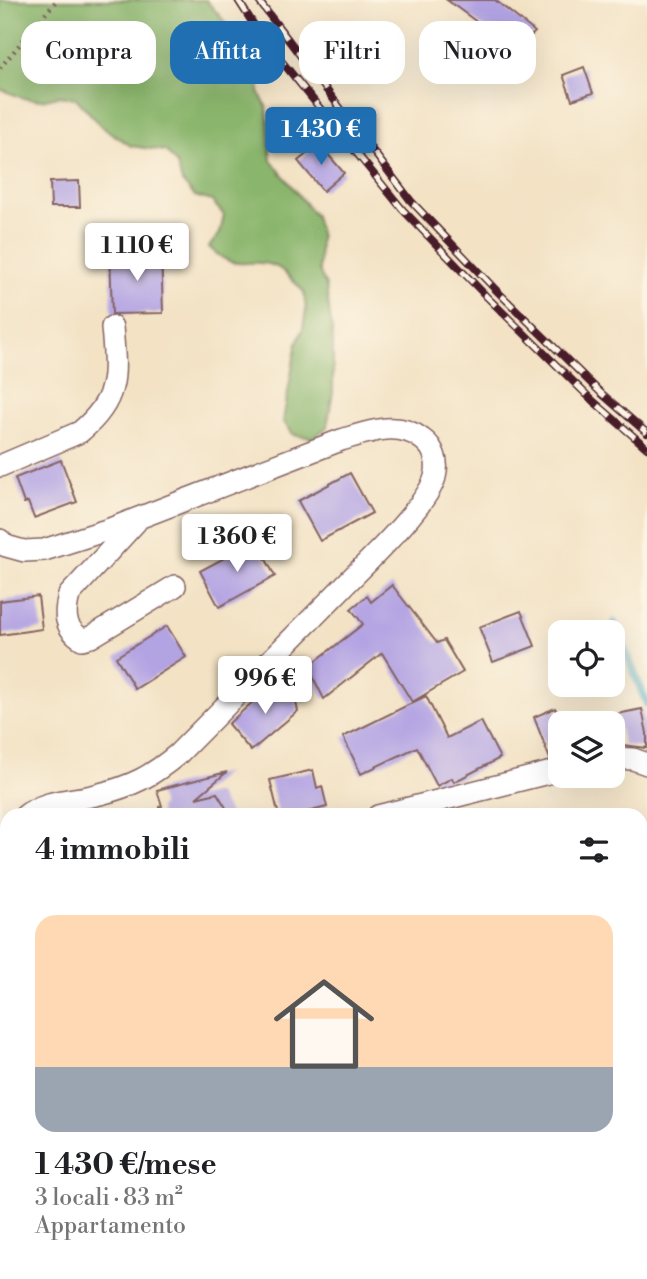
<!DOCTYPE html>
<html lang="it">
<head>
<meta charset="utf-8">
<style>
  :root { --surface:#fff; --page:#f6f6f6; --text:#202124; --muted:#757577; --line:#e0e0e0; --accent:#1f6fb2 }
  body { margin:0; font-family:"Libre Bodoni",serif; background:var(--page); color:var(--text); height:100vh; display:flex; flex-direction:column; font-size:26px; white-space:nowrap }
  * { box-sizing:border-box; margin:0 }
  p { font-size:23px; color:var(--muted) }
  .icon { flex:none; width:38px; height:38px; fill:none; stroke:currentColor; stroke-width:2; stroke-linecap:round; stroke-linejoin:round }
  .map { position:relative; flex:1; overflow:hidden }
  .panel { position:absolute; left:0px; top:808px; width:648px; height:471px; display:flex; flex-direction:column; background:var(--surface); border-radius:21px 21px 0 0; box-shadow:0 7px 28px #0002 }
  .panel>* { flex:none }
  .hud { position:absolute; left:21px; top:21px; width:606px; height:63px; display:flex; gap:14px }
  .fabs { position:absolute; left:548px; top:620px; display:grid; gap:14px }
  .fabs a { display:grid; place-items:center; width:77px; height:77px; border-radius:14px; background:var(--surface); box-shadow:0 7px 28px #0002; font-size:35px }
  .price { position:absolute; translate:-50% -60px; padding:0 16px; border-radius:7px; background:#fff; color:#222; font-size:23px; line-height:46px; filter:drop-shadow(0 2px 4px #0008) }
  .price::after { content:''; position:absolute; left:50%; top:42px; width:21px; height:16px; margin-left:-10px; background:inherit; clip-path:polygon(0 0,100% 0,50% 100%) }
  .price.active { background:var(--accent); color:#fff }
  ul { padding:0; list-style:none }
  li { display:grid; align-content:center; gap:14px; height:371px; padding:0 35px }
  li+li { border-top:2px solid var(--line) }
  li span { display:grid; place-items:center; height:217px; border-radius:21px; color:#555 }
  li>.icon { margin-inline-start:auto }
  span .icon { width:126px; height:126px; fill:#fffc; stroke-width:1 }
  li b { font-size:30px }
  h2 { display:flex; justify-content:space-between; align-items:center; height:84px; padding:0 35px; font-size:30px }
  .chip { padding:0 24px; border-radius:21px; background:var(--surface); box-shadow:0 7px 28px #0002; font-size:24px; line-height:63px }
  .chip.active { background:var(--accent); color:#fff }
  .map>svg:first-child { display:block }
  .forest { fill:#8ab56c; stroke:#6a6a4c; stroke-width:2 }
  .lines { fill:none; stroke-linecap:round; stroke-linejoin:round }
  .stream { stroke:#3fa8bf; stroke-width:8 }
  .building { fill:#b2a3e3 }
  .service-casing { stroke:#856361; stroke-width:14 }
  .minor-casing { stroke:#856361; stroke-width:24 }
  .secondary-casing { stroke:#856361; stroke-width:33 }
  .path { stroke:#856361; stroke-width:4.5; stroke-dasharray:2 5; stroke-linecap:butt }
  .service { stroke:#fff; stroke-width:10 }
  .minor { stroke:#fff; stroke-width:21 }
  .secondary { stroke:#fff; stroke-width:30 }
  .rail-casing { stroke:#4a1f2b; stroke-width:8 }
  .rail { stroke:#fcf5e5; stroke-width:5; stroke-dasharray:16; stroke-linecap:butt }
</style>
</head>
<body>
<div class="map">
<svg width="647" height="1279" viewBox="0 0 647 1279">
  <rect width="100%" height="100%" fill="#fcf5e5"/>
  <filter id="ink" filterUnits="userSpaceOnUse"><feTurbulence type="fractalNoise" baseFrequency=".0143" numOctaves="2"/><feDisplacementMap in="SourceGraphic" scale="14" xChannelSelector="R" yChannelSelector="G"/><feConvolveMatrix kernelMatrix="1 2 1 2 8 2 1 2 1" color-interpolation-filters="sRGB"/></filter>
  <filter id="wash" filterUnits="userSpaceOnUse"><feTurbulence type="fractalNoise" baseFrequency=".00686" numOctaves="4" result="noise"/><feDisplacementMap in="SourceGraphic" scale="28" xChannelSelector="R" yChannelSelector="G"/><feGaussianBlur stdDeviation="1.57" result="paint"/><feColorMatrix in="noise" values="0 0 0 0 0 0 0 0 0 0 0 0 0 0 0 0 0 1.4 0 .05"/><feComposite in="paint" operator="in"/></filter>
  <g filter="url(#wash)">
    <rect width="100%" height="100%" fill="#f3e2c4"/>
    <path class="forest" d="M0,0H206L255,57L261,74L259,92L267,108L271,160L315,216L320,233L319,270L326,286L333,339V392L327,427L313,438L294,435L283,421L296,346L303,329L306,311L304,292C296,284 285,270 275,266C245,256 238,275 209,247L220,233L224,215L212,201L195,196L182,182L177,165L166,151L131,146L101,126L76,98L58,96L41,100L23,98L0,89Z
      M0,854L7,867V918L0,922Z"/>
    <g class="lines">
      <path class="stream" d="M614,623L647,704
        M177,1272L184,1279"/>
    </g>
    <g id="blocks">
      <path class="building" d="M447,0H495L535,32L508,59L484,37L489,31Z
        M584,67L593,93L572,100L563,75Z
        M319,144L344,173L323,191L298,161Z
        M79,181L80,207H51L50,182Z
        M161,251L163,313L112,314L110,253Z
        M61,460L77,502L34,518L28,502L24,503L15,478Z
        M350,473L372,513L320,541L298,501Z
        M256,541L275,576L219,607L200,571Z
        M392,585L437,643L444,640L463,672L412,702L382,653L324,699L308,667L363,624L351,609L367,596L371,602Z
        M38,596L42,629L0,635V601Z
        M521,611L535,646L493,662L479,627Z
        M167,626L186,657L135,689L116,657Z
        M291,681L298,711L251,751L228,724L264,692L269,698Z
        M426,696L447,738L481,721L500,758L454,782L452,778L437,786L417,747L361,774L343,737Z
        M555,708L560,720V757L550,759L534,717Z
        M642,709L647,733V748L623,745L617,714Z
        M313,770L317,788L322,786L327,807L291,816H279L270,780Z
        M227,772L196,798L217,793L231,816H160L159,807L162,806L157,790Z"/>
    </g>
  </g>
  <g filter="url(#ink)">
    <use href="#blocks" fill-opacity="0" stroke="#856361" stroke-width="2"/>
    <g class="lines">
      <defs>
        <path id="service" d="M464,1279L473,1272"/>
        <path id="minor" d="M0,466L80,432C120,399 116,374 112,327
          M136,522L69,595C64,614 64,628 82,639L91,637L175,586
          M0,540L6,546L24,551L44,550L110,529L341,440C368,432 398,420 422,439C434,447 439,462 435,477C428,505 365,564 343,587C288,642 233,698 178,754C152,776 132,786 100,794C75,801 45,799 25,816
          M612,758L633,759L647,764
          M378,816L560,770
          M640,924L647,937
          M0,1031L7,1041
          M15,1272L24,1279
          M108,1272L113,1279
          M547,1272L553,1279"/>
        <path id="secondary" d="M640,895L647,893
          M0,1128L7,1123"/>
      </defs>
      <use href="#service" class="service-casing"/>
      <use href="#minor" class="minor-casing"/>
      <use href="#secondary" class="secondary-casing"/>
      <path class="path" d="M0,68L57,0
        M0,908L7,917"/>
      <use href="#service" class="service"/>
      <use href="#minor" class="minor"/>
      <use href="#secondary" class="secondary"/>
      <defs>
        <path id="rail" d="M238,0L261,36L403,210L487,297L592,400L647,448
          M258,0L411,201L494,288L601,393L647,433"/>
      </defs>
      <use href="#rail" class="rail-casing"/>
      <use href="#rail" class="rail"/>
    </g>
  </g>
</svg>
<div class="fabs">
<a><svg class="icon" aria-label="locate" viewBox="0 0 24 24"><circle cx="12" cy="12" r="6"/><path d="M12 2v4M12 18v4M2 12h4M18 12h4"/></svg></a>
<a><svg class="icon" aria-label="layers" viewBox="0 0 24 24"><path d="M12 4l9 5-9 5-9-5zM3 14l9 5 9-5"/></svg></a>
</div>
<b class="price active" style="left:321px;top:167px">1 430 €</b>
<b class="price" style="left:137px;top:283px">1 110 €</b>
<b class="price" style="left:237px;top:574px">1 360 €</b>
<b class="price" style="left:265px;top:716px">996 €</b>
<div class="hud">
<a class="chip">Compra</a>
<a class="chip active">Affitta</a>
<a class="chip">Filtri</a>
<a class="chip">Nuovo</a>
</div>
<section class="panel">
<h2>4 immobili<svg class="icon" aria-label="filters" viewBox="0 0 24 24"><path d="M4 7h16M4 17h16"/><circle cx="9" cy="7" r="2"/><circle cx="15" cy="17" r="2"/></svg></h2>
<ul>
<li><span style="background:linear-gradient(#ffd9b3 70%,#9aa5b1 0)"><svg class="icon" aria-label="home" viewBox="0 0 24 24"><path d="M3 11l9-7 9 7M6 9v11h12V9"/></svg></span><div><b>1 430 €/mese</b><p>3 locali · 83 m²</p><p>Appartamento</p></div></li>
</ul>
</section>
</div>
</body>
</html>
